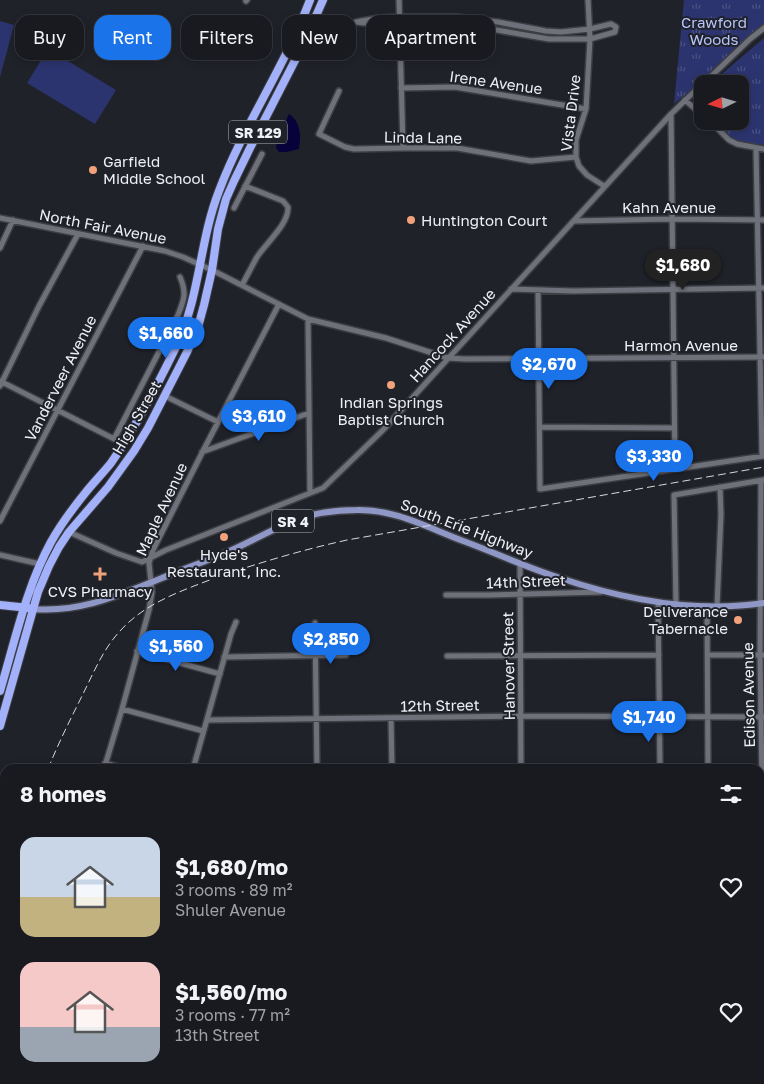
<!DOCTYPE html>
<html lang="en">
<head>
<meta charset="utf-8">
<style>
  :root { --surface:#181a20; --page:#25272d; --text:#f1f3f6; --muted:#9fa1a5; --line:#36383e; --accent:#1a73e8 }
  body { margin:0; font-family:"Golos Text",sans-serif; background:var(--page); color:var(--text); height:100vh; display:flex; flex-direction:column; font-size:19px; white-space:nowrap }
  * { box-sizing:border-box; margin:0 }
  p { font-size:16px; color:var(--muted) }
  .icon { flex:none; width:28px; height:28px; fill:none; stroke:currentColor; stroke-width:2; stroke-linecap:round; stroke-linejoin:round }
  .map { position:relative; flex:1; overflow:hidden }
  .drawer { position:absolute; left:0px; top:764px; width:765px; height:321px; display:flex; flex-direction:column; background:var(--surface); border-radius:15px 15px 0 0; box-shadow:0 2px 8px #0003,0 0 0 1px var(--line) }
  .drawer>* { flex:none }
  .hud { position:absolute; left:15px; top:15px; width:500px; height:45px; display:flex; gap:10px }
  .needle { width:32px; rotate:265deg }
  .buttons { position:absolute; left:694px; top:75px; display:grid; gap:10px }
  .buttons a { display:grid; place-items:center; width:55px; height:55px; border-radius:10px; background:var(--surface); box-shadow:0 2px 8px #0003,0 0 0 1px var(--line); font-size:25px }
  .price { position:absolute; translate:-50% -42px; padding:0 11px; border-radius:18px; background:var(--accent); color:#fff; font-size:16px; line-height:32px; filter:drop-shadow(0 1px 2px #0008) }
  .price::after { content:''; position:absolute; left:50%; top:30px; width:15px; height:11px; margin-left:-8px; background:inherit; clip-path:polygon(0 0,100% 0,50% 100%) }
  .price.selected { background:#222; color:#fff }
  ul { padding:0; list-style:none }
  li { display:flex; align-items:center; gap:15px; height:125px; padding:0 20px }
  li span { display:grid; place-items:center; flex:none; width:140px; height:100px; border-radius:15px; color:#555 }
  li>.icon { margin-inline-start:auto }
  span .icon { width:60px; height:60px; fill:#fffc; stroke-width:1 }
  li b { font-size:21px }
  h2 { display:flex; justify-content:space-between; align-items:center; height:60px; padding:0 20px; font-size:21px }
  .pill { padding:0 18px; border-radius:15px; background:var(--surface); box-shadow:0 2px 8px #0003,0 0 0 1px var(--line); font-size:18px; line-height:45px }
  .pill.selected { background:var(--accent); color:#fff }
  .map>svg:first-child { display:block }
  .park { fill:url(#park-tufts) }
  .garden { fill:#2c346f }
  .water { fill:#08023b }
  .lines { fill:none; stroke-linecap:round; stroke-linejoin:round }
  .minor-casing { stroke:#3c3e44; stroke-width:8 }
  .major-casing { stroke:#3c3e44; stroke-width:9 }
  .highway-casing { stroke:#3c3e44; stroke-width:10 }
  .minor { stroke:#6f717a; stroke-width:5 }
  .major { stroke:#8e97c6; stroke-width:6 }
  .highway { stroke:#a2b1f9; stroke-width:8 }
  .rail { stroke:#d7d9de; stroke-width:1; stroke-dasharray:8 4; stroke-linecap:butt }
  .poi-dot { fill:#f1a27b; stroke:#20222a; stroke-width:2 }
  .labels { text-anchor:middle; dominant-baseline:central; stroke-width:4; stroke-linejoin:round; paint-order:stroke }
  .shield { fill:#20222a; stroke:#b0b2b8; stroke-width:1 }
  .shield-label { font-size:14px; font-weight:bold; fill:#eef0f5 }
  .park-label { font-size:15px; fill:#b7c4fb; stroke:#20222a }
  .street-label { font-size:15px; fill:#eef0f5; stroke:#20222a }
  .poi-label { font-size:15px; fill:#eef0f5; stroke:#20222a }
</style>
</head>
<body>
<div class="map">
<svg width="764" height="1084" viewBox="0 0 764 1084">
  <defs>
    <pattern id="park-tufts" width="24" height="20" patternUnits="userSpaceOnUse" patternTransform="scale(1.25)"><rect width="24" height="20" fill="#2c346f"/><path d="M3 7l-1-3M5 7V3M7 7l1-3M15 17l-1-3M17 17v-4M19 17l1-3" fill="none" stroke="#4b5284"/></pattern>
  </defs>
  <rect width="100%" height="100%" fill="#20222a"/>
  <path class="park" d="M684,0H764V29L674,104Z
    M764,38V145L740,142L729,136L714,121H740V84H710Z"/>
  <path class="garden" d="M0,21L14,25L0,77Z
    M48,49L116,90L95,124L27,83Z"/>
  <path class="water" d="M289,114C301,122 301,136 299,149L287,152H279L276,148L277,139Z"/>
  <g class="lines">
    <defs>
      <path id="minor" d="M399,0L403,148
        M588,0L590,39L586,109L576,140V157L579,166L587,175L604,186
        M246,1L247,0
        M400,17H456L498,22L546,31L561,32L590,29L611,24L616,27L615,32L590,39H549L473,26L453,24L400,23L381,25L356,22L378,18Z
        M703,84L750,39L764,28
        M401,88L455,87L586,109
        M339,91L319,134L345,147L354,149L403,148H457L531,161L576,157
        M685,100L702,115
        M671,114L675,468
        M710,121L729,140L737,144L764,149
        M756,148L762,456
        M234,208L262,154
        M0,218L165,251L183,257L212,270L308,319L386,338L448,358L465,359L764,357
        M574,221L672,219L764,220
        M0,248L13,220
        M242,285C247,276 252,266 257,257C266,243 289,224 288,207L283,201L245,186
        M511,289L573,291L764,288
        M538,290L540,489L764,456
        M308,319L310,493
        M0,381L124,444
        M0,386L39,306L78,234
        M165,396L218,422
        M540,427L674,428
        M114,439L178,315C184,300 187,293 180,277
        M202,452L309,413
        M761,481L760,655L763,850
        M0,521L143,246
        M69,532L116,553L142,562L166,550L323,488L383,430L671,114L702,84
        M0,555L40,564
        M520,564L521,769
        M446,595H489L601,592
        M658,602L660,769
        M676,604L674,495L763,480
        M707,607L708,769
        M717,607L721,514L720,487
        M315,623L317,769
        M137,651L220,674
        M708,655H764
        M447,656L659,655
        M224,657L346,655
        M122,709L203,731
        M391,718L392,769
        M207,720L522,716L764,717
        M105,763L125,769
        M104,769L122,709L149,610L152,592L149,563L153,550L202,453L279,304
        M193,769L231,634L236,622
        M0,799L5,801
        M0,898L5,881
        M0,1012L5,1013
        M228,1080V1084
        M525,1080L526,1084
        M12,1084L13,1080
        M68,1084L69,1080
        M102,1084L104,1080
        M169,1084L170,1080
        M329,1084V1080
        M396,1084V1080"/>
      <path id="major" d="M33,609C81,613 119,595 162,578C186,568 210,560 234,549C254,540 273,529 293,521C313,513 336,510 357,510C396,509 430,529 466,542C498,554 528,568 560,578C625,600 695,613 764,603"/>
      <path id="highway" d="M0,605L29,608
        M0,691C15,641 26,588 51,542C61,524 73,508 86,492C94,482 103,473 111,463C136,427 156,388 175,349C200,299 199,242 219,191C244,125 285,66 310,0
        M0,726L38,592L49,566L59,547L69,532L108,487L134,451L148,428L187,352L198,327L204,305L212,270L218,229L226,199L234,181L250,148L305,41L323,0"/>
    </defs>
    <use href="#minor" class="minor-casing"/>
    <use href="#major" class="major-casing"/>
    <use href="#highway" class="highway-casing"/>
    <use href="#minor" class="minor"/>
    <use href="#major" class="major"/>
    <use href="#highway" class="highway"/>
    <path class="rail" d="M48,769C58,744 70,720 82,696C93,674 103,649 120,631C145,603 181,591 215,578C258,563 302,550 347,540L764,467
      M0,929L5,911
      M760,1017L764,1016
      M591,1084L602,1080"/>
  </g>
  <g class="poi-dot">
    <circle cx="93" cy="170" r="5"/>
    <circle cx="411" cy="220" r="5"/>
    <circle cx="391" cy="385" r="5"/>
    <circle cx="224" cy="537" r="5"/>
    <path d="M97.5 566.5h5v5h5v5h-5v5h-5v-5h-5v-5h5z"/>
    <circle cx="738" cy="620" r="5"/>
  </g>
  <g class="labels">
    <g class="shield">
      <rect x="229" y="120.5" width="58" height="23" rx="4"/>
      <rect x="272" y="509.5" width="42" height="23" rx="4"/>
    </g>
    <g class="shield-label">
      <text x="258" y="132">SR 129</text>
      <text x="293" y="521">SR 4</text>
    </g>
    <g class="park-label">
      <text x="714" y="22">Crawford<tspan x="714" dy="17">Woods</tspan></text>
    </g>
    <g class="street-label">
      <text transform="translate(496 82) rotate(8)">Irene Avenue</text>
      <text transform="translate(570 113) rotate(-83)">Vista Drive</text>
      <text transform="translate(423 137) rotate(1)">Linda Lane</text>
      <text x="669" y="207">Kahn Avenue</text>
      <text transform="translate(103 226) rotate(11)">North Fair Avenue</text>
      <text transform="translate(452 335) rotate(-48)">Hancock Avenue</text>
      <text x="681" y="345">Harmon Avenue</text>
      <text transform="translate(60 378) rotate(-63)">Vanderveer Avenue</text>
      <text transform="translate(136 417) rotate(-60)">High Street</text>
      <text transform="translate(161 509) rotate(-65)">Maple Avenue</text>
      <text transform="translate(467 528) rotate(21)">South Erie Highway</text>
      <text transform="translate(526 581) rotate(-2)">14th Street</text>
      <text transform="translate(508 666) rotate(-91)">Hanover Street</text>
      <text transform="translate(748 695) rotate(-91)">Edison Avenue</text>
      <text transform="translate(440 705) rotate(-1)">12th Street</text>
    </g>
    <g class="poi-label">
      <text x="103" y="161" text-anchor="start">Garfield<tspan x="103" dy="17">Middle School</tspan></text>
      <text x="421" y="220" text-anchor="start">Huntington Court</text>
      <text x="391" y="402">Indian Springs<tspan x="391" dy="17">Baptist Church</tspan></text>
      <text x="224" y="554">Hyde's<tspan x="224" dy="17">Restaurant, Inc.</tspan></text>
      <text x="100" y="591">CVS Pharmacy</text>
      <text x="728" y="611" text-anchor="end">Deliverance<tspan x="728" dy="17">Tabernacle</tspan></text>
    </g>
  </g>
</svg>
<div class="buttons">
<a><svg class="needle" viewBox="-14 -14 28 28"><path d="M0-13l5 13h-10z" fill="#e53935"/><path d="M0 13l5-13h-10z" fill="#9fa1a5"/></svg></a>
</div>
<b class="price selected" style="left:683px;top:291px">$1,680</b>
<b class="price" style="left:166px;top:359px">$1,660</b>
<b class="price" style="left:549px;top:390px">$2,670</b>
<b class="price" style="left:259px;top:442px">$3,610</b>
<b class="price" style="left:654px;top:482px">$3,330</b>
<b class="price" style="left:331px;top:665px">$2,850</b>
<b class="price" style="left:176px;top:672px">$1,560</b>
<b class="price" style="left:649px;top:743px">$1,740</b>
<div class="hud">
<a class="pill">Buy</a>
<a class="pill selected">Rent</a>
<a class="pill">Filters</a>
<a class="pill">New</a>
<a class="pill">Apartment</a>
</div>
<section class="drawer">
<h2>8 homes<svg class="icon" aria-label="filters" viewBox="0 0 24 24"><path d="M4 7h16M4 17h16"/><circle cx="9" cy="7" r="2"/><circle cx="15" cy="17" r="2"/></svg></h2>
<ul>
<li><span style="background:linear-gradient(#c9d6e8 60%,#c2b280 0)"><svg class="icon" aria-label="home" viewBox="0 0 24 24"><path d="M3 11l9-7 9 7M6 9v11h12V9"/></svg></span><div><b>$1,680/mo</b><p>3 rooms · 89 m²</p><p>Shuler Avenue</p></div><svg class="icon" aria-label="heart" viewBox="0 0 24 24"><path d="M12 20l-8-8c-3-5 5-10 8-4 3-6 11-1 8 4z"/></svg></li>
<li><span style="background:linear-gradient(#f6c9c9 65%,#9aa5b1 0)"><svg class="icon" aria-label="home" viewBox="0 0 24 24"><path d="M3 11l9-7 9 7M6 9v11h12V9"/></svg></span><div><b>$1,560/mo</b><p>3 rooms · 77 m²</p><p>13th Street</p></div><svg class="icon" aria-label="heart" viewBox="0 0 24 24"><path d="M12 20l-8-8c-3-5 5-10 8-4 3-6 11-1 8 4z"/></svg></li>
</ul>
</section>
</div>
</body>
</html>
